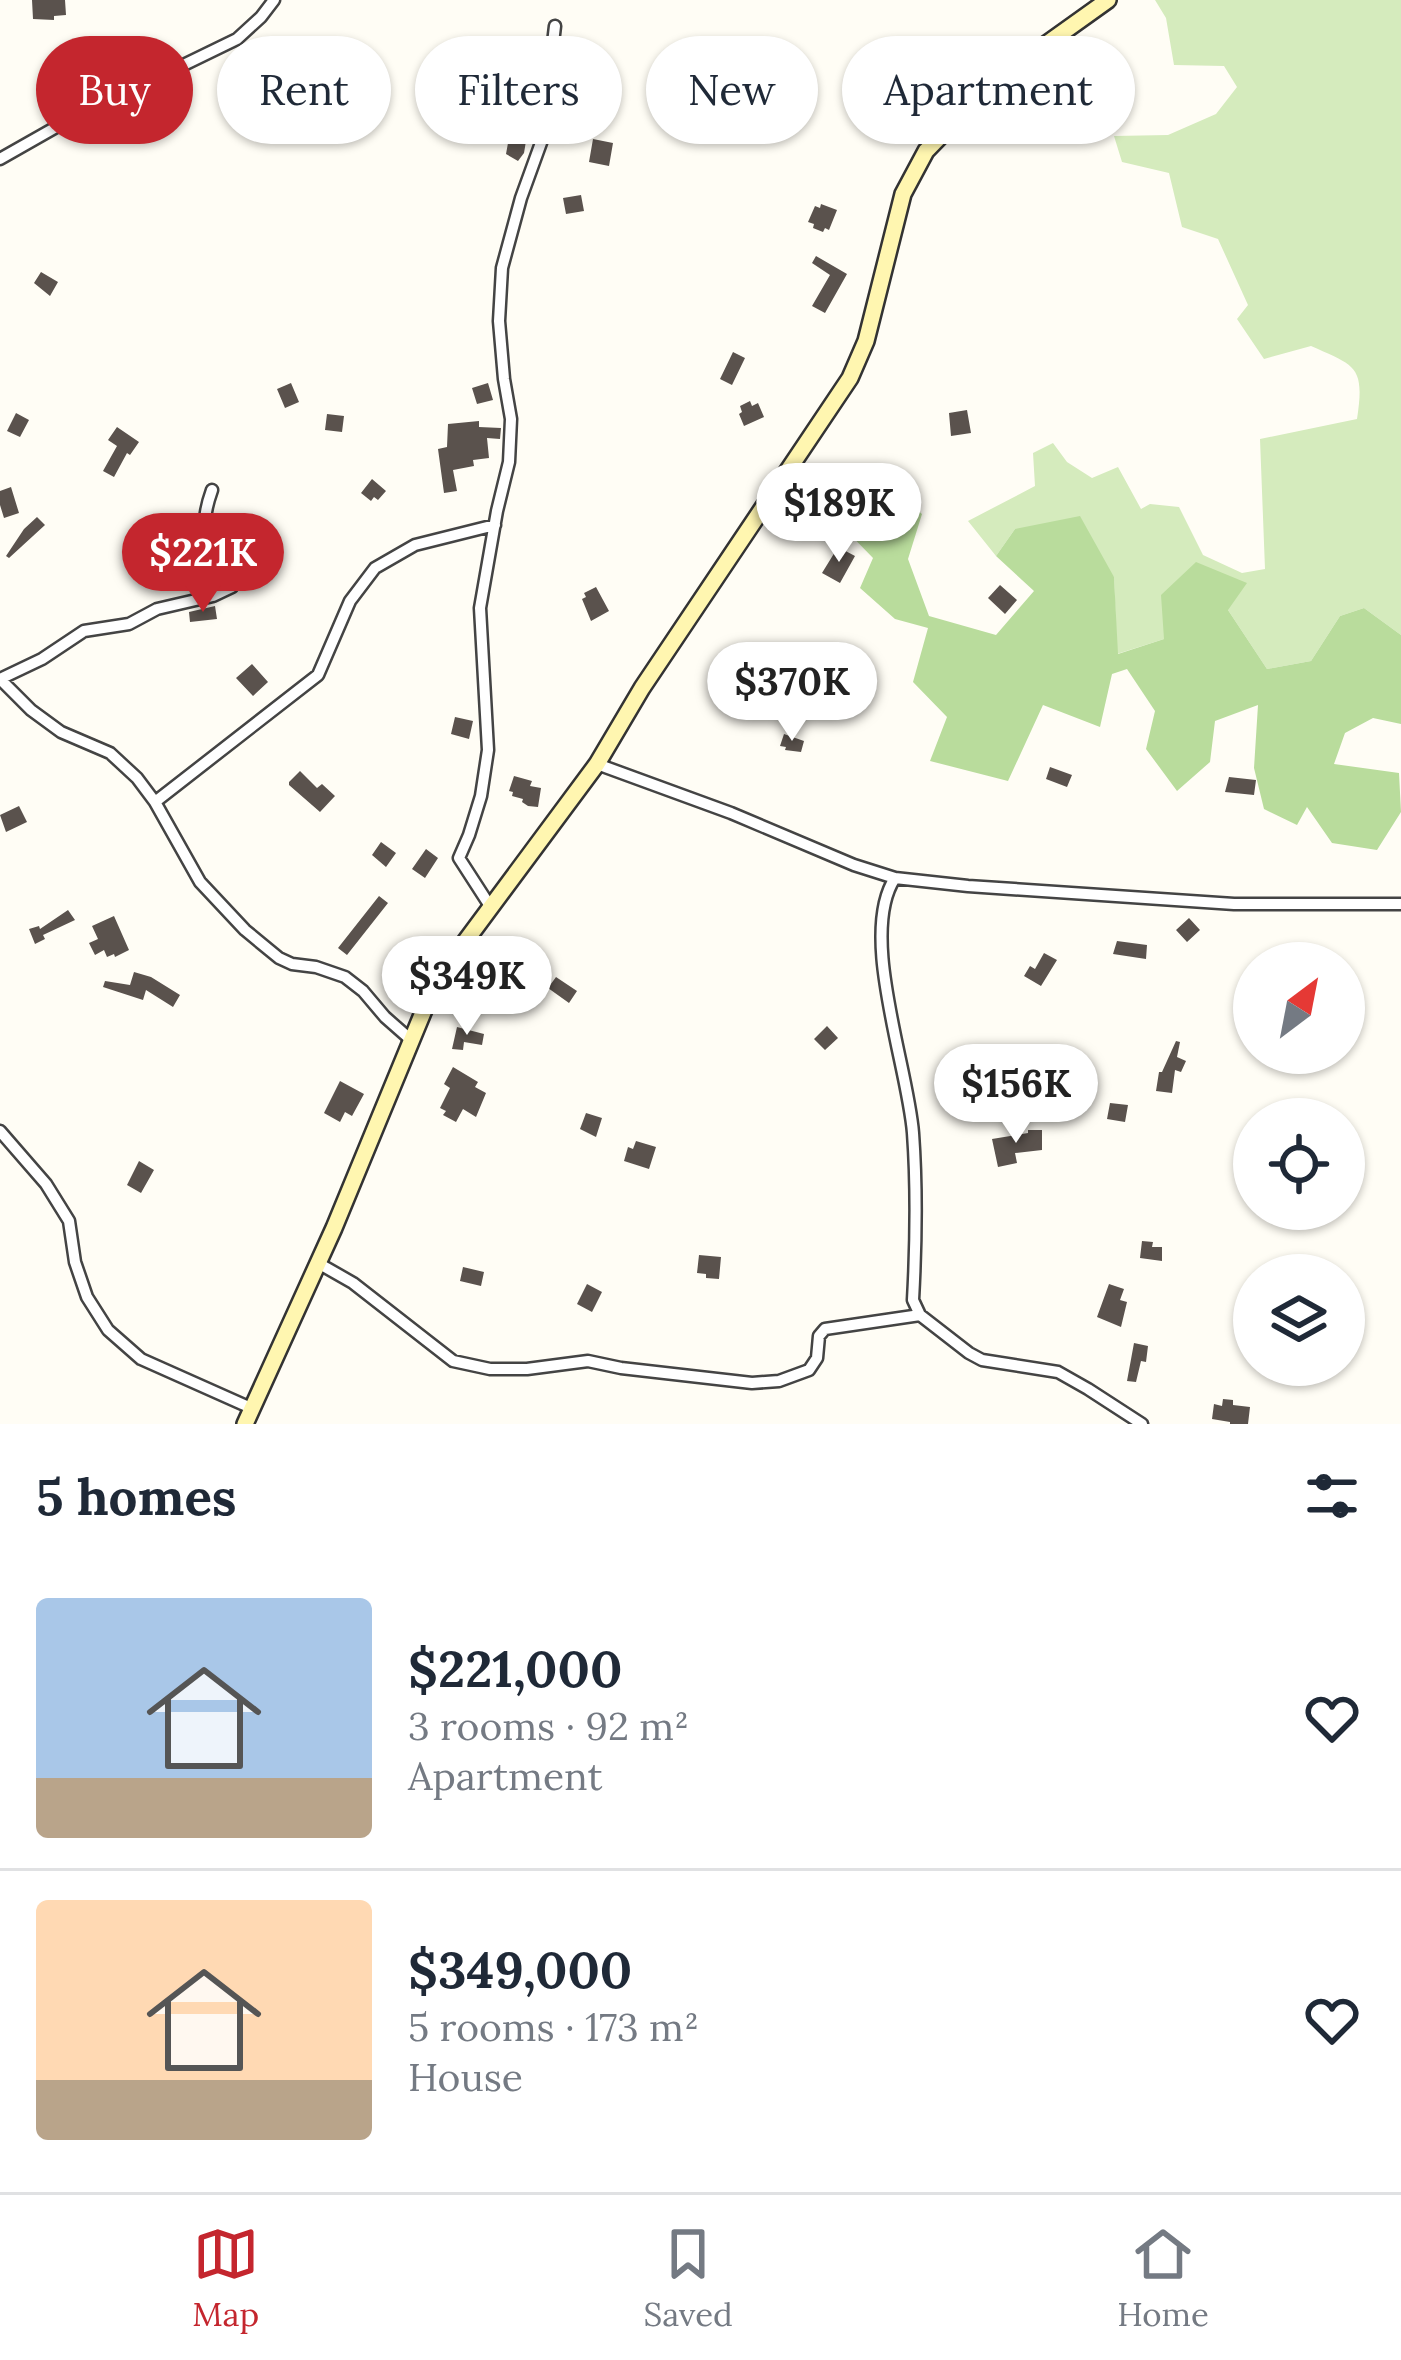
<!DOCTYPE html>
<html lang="en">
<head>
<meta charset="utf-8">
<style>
  :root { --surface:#fff; --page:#f6f6f7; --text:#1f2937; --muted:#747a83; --line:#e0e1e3; --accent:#c4262e }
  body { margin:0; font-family:Lora,serif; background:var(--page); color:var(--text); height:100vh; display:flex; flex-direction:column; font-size:45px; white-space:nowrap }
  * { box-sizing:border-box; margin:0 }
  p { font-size:39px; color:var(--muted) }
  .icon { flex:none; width:66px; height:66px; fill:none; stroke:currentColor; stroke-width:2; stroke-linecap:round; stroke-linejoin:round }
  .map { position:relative; height:1424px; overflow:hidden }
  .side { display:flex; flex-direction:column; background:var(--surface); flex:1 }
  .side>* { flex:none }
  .top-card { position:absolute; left:36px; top:36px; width:1329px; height:108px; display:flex; gap:24px }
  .needle { width:78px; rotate:32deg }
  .tools { position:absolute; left:1233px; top:942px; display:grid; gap:24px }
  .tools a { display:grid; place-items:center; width:132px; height:132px; border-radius:50%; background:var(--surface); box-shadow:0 3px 9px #0004; font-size:60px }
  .price { position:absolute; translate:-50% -102px; padding:0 27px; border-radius:42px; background:#fff; color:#222; font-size:39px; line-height:78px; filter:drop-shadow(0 3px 6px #0008) }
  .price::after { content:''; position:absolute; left:50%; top:72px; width:36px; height:27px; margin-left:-18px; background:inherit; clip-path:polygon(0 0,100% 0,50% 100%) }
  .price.selected { background:var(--accent); color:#fff }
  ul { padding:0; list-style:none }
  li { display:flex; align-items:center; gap:36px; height:300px; padding:0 36px }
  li+li { border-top:3px solid var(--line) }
  li span { display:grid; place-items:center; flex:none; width:336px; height:240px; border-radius:12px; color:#555 }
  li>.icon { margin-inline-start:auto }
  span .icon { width:144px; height:144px; fill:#fffc; stroke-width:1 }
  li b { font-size:51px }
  h2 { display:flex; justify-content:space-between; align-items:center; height:144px; padding:0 36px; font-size:51px }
  .chip { padding:0 42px; border-radius:54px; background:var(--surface); box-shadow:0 3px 9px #0004; font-size:42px; line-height:108px }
  .chip.selected { background:var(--accent); color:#fff }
  .dock { display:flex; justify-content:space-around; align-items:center; height:168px; border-top:3px solid var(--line); background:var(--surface); font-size:33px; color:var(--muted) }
  .dock a { display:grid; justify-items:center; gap:6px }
  .dock .selected { color:var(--accent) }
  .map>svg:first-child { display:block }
  .green { fill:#d5ebbd }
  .forest { fill:#b9dc9c }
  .building { fill:#5a524d }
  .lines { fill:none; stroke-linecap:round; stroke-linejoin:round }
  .street-casing { stroke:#444; stroke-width:15 }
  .secondary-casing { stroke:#333; stroke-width:20 }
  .street { stroke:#fff; stroke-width:10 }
  .secondary { stroke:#fff6b0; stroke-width:15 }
</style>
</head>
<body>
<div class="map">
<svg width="1401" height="1424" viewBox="0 0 1401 1424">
  <rect width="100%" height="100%" fill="#fffdf5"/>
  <path class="green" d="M1155,0H1401V635L1364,608L1340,616L1311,661L1267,669L1228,610L1164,639L1117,654L1114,577L1015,529L996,556L968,521L1035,486L1033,453L1053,443L1067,462L1092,478L1118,467L1141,509L1150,504L1179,507L1203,555L1242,573L1265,569L1260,439L1357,419C1365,366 1356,366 1311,346L1264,359L1237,319L1248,305L1218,239L1182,227L1169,173L1122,162L1114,136L1168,135L1216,114L1237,87L1224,66L1174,65L1166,18Z"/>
  <path class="forest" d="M898,494L922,514L908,559L929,616L996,635L1034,591L996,556L1015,529L1080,516L1114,577L1118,654L1164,639L1161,595L1196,562L1247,583L1228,610L1267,669L1311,661L1340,616L1364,608L1401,635V724L1373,718L1345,733L1334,764L1399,773L1401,812L1377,850L1332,843L1307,807L1297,825L1264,809L1254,768L1258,705L1215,721L1210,762L1177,791L1146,749L1155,711L1127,669L1112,674L1100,727L1043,705L1008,781L930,761L947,717L913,682L928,628L895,619L860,588L873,558L837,521Z"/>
  <path class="building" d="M32,0H65L66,15L54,16V20L33,19Z
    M510,132L527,135L524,153L518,161L506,154Z
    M593,139L613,143L609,166L589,162Z
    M581,195L584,211L566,214L563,198Z
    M821,204L837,210L829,230L825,228L823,232L813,228L814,224L808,222L815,206L820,208Z
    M816,256L847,274L825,313L812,306L830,275L812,263Z
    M41,272L58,282L50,296L34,283Z
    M733,352L745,358L732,385L720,379Z
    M291,383L299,402L285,408L277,389Z
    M488,383L493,400L477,404L472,388Z
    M750,401L752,406L758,403L764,417L744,426L739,414L742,412L740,406Z
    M967,410L971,433L951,436L949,413Z
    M16,413L29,420L20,437L7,431Z
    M327,414L344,416L342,432L325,430Z
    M479,421V427L501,428L500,439L487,438L489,458L473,460L474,466L453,470L457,491L444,493L438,449L447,447L448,424Z
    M117,427L139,442L130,455L127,453L114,477L103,471L117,446L108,440Z
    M372,479L386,491L378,500L374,497L371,501L361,493Z
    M11,487L19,513L4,518L0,505V491Z
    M37,517L45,525L9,558L6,556L24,529Z
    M838,547L855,556L840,583L822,573Z
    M1000,585L1017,600L1005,614L988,598Z
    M596,587L609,611L591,621L582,599L586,597L584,593Z
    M215,606L217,619L190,622L189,612Z
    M252,664L268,682L253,696L236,678Z
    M455,717L473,721L469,739L451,734Z
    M784,734L804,741L801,752L785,750L786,747L780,746Z
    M1050,767L1072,775L1067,787L1046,779Z
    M300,771L317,788L322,784L335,796L320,812L289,785V782Z
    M514,776L532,781L530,786L541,788L538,807L528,806L522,802L523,799L512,796L513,792L509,791Z
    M1229,777L1256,780L1254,795L1225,792Z
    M19,806L27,822L6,832L0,815Z
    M381,842L396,853L386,867L372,855Z
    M426,849L438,858L425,878L412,869Z
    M379,896L388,903L347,955L338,948Z
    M68,910L75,920L43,935L45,939L35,944L29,929L39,926L40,929Z
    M114,916L129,950L115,957L114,954L107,957L104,950L95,955L89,943L98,939L92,926Z
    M1189,918L1200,930L1187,942L1176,930Z
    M1117,941L1147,945L1146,959L1113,954Z
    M1044,953L1057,960L1041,986L1024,976L1030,966L1035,969Z
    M501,965L523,976L518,986L506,980L501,991L491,985Z
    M134,972L151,977L180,995L173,1007L146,990L143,1000L103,987L105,981L130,985Z
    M556,977L577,991L569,1003L548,988Z
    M827,1026L838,1038L825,1050L814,1039Z
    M457,1027L484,1034L482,1045L464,1042L463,1050L452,1049Z
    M1176,1041L1180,1042L1177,1057L1186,1061L1181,1072L1175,1070L1172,1093L1156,1091L1159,1072H1162Z
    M453,1067L478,1082L475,1087L486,1093L476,1117L463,1109L456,1122L443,1115L446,1111L440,1108L450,1088L444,1084Z
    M340,1081L364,1094L352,1116L345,1112L340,1122L324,1113Z
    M1110,1103L1128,1105L1125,1122L1107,1119Z
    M586,1113L602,1118L596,1137L580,1129Z
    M1028,1130H1042V1150L1015,1153L1017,1163L998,1167L992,1139L1028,1133Z
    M636,1141L656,1147L649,1169L624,1161L628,1147L633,1149Z
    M139,1161L154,1170L141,1193L127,1185Z
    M1142,1241L1153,1242L1152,1247H1162V1261L1140,1258Z
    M699,1255L721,1257L719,1279L706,1278V1274L697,1273Z
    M463,1267L484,1272L481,1286L460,1281Z
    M587,1284L602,1292L592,1312L577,1304Z
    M1109,1284L1124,1289L1120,1300L1127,1302L1121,1327L1097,1317Z
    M1134,1343L1148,1346L1146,1362L1141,1361L1136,1382L1127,1381Z
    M1223,1399L1233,1400V1405L1250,1407L1248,1424H1230V1422L1212,1419L1214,1404L1222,1406Z"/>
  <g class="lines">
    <defs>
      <path id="street" d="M0,159L58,126L237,39L261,17L274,0
        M212,490C196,535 208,540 234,576L232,587L213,596L157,609L129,624L84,631L42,659L0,679L31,710L61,732L110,753L137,778L155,802L200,882L245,930L279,958L292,964L316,967L345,977L363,991L385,1017L410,1039
        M597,764L731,813L854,865L895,878L968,886L1234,904H1401
        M155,802L318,675L350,601L375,568L415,545L495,525
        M895,878C858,934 908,1066 913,1133C917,1188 916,1245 913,1300L920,1315L969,1353L982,1360L1058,1372L1088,1389L1142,1424
        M490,906L459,858L469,835L481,796L488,750L480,608L497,511L509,462L511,419L504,379L499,321L502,268L521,198L550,118L551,60L555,26
        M0,1131L46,1184L69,1221L75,1262L87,1297L108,1330L141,1359L251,1408
        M318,1263L353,1283L453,1361L490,1369H527L588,1361L621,1368L752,1383L779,1381L809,1370L817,1358L819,1336L825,1329L920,1315"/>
      <path id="secondary" d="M245,1424L334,1228L436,981L597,764L642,688L850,378L866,341L903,194L926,151L992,83L1108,0"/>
    </defs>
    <use href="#street" class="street-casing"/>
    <use href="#secondary" class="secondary-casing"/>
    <use href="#street" class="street"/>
    <use href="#secondary" class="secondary"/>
  </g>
</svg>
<div class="tools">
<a><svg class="needle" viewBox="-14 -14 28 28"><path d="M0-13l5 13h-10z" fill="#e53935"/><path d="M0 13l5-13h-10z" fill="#747a83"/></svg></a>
<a><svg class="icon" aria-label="locate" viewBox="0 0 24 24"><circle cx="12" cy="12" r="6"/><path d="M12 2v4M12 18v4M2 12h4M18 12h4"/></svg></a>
<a><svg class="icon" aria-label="layers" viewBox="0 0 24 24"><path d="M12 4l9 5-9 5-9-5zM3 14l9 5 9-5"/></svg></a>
</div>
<b class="price" style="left:839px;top:565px">$189K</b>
<b class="price selected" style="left:203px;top:615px">$221K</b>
<b class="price" style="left:792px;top:744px">$370K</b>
<b class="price" style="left:467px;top:1038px">$349K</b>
<b class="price" style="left:1016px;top:1146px">$156K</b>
<div class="top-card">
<a class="chip selected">Buy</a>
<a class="chip">Rent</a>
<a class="chip">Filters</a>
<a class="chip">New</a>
<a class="chip">Apartment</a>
</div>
</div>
<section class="side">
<h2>5 homes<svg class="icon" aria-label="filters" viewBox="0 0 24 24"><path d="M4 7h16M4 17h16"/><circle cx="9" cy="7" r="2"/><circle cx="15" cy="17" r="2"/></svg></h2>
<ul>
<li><span style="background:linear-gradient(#a9c7e8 75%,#b9a48a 0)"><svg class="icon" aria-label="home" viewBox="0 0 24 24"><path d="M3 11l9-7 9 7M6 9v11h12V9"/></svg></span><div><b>$221,000</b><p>3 rooms · 92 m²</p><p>Apartment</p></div><svg class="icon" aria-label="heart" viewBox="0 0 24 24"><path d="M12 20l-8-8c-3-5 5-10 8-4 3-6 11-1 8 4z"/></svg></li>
<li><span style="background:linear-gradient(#ffd9b3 75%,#b9a48a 0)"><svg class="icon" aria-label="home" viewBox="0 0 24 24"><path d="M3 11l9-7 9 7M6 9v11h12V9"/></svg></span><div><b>$349,000</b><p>5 rooms · 173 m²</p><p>House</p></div><svg class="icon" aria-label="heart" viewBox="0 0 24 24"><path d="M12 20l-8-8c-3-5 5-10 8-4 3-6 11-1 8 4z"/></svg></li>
</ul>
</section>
<nav class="dock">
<a class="selected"><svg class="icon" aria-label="map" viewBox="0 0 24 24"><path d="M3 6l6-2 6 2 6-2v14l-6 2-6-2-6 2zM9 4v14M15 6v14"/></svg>Map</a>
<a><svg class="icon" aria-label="saved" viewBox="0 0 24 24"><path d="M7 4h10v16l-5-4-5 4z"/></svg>Saved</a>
<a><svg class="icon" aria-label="home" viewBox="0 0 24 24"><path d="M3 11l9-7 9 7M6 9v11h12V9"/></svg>Home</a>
</nav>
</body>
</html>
